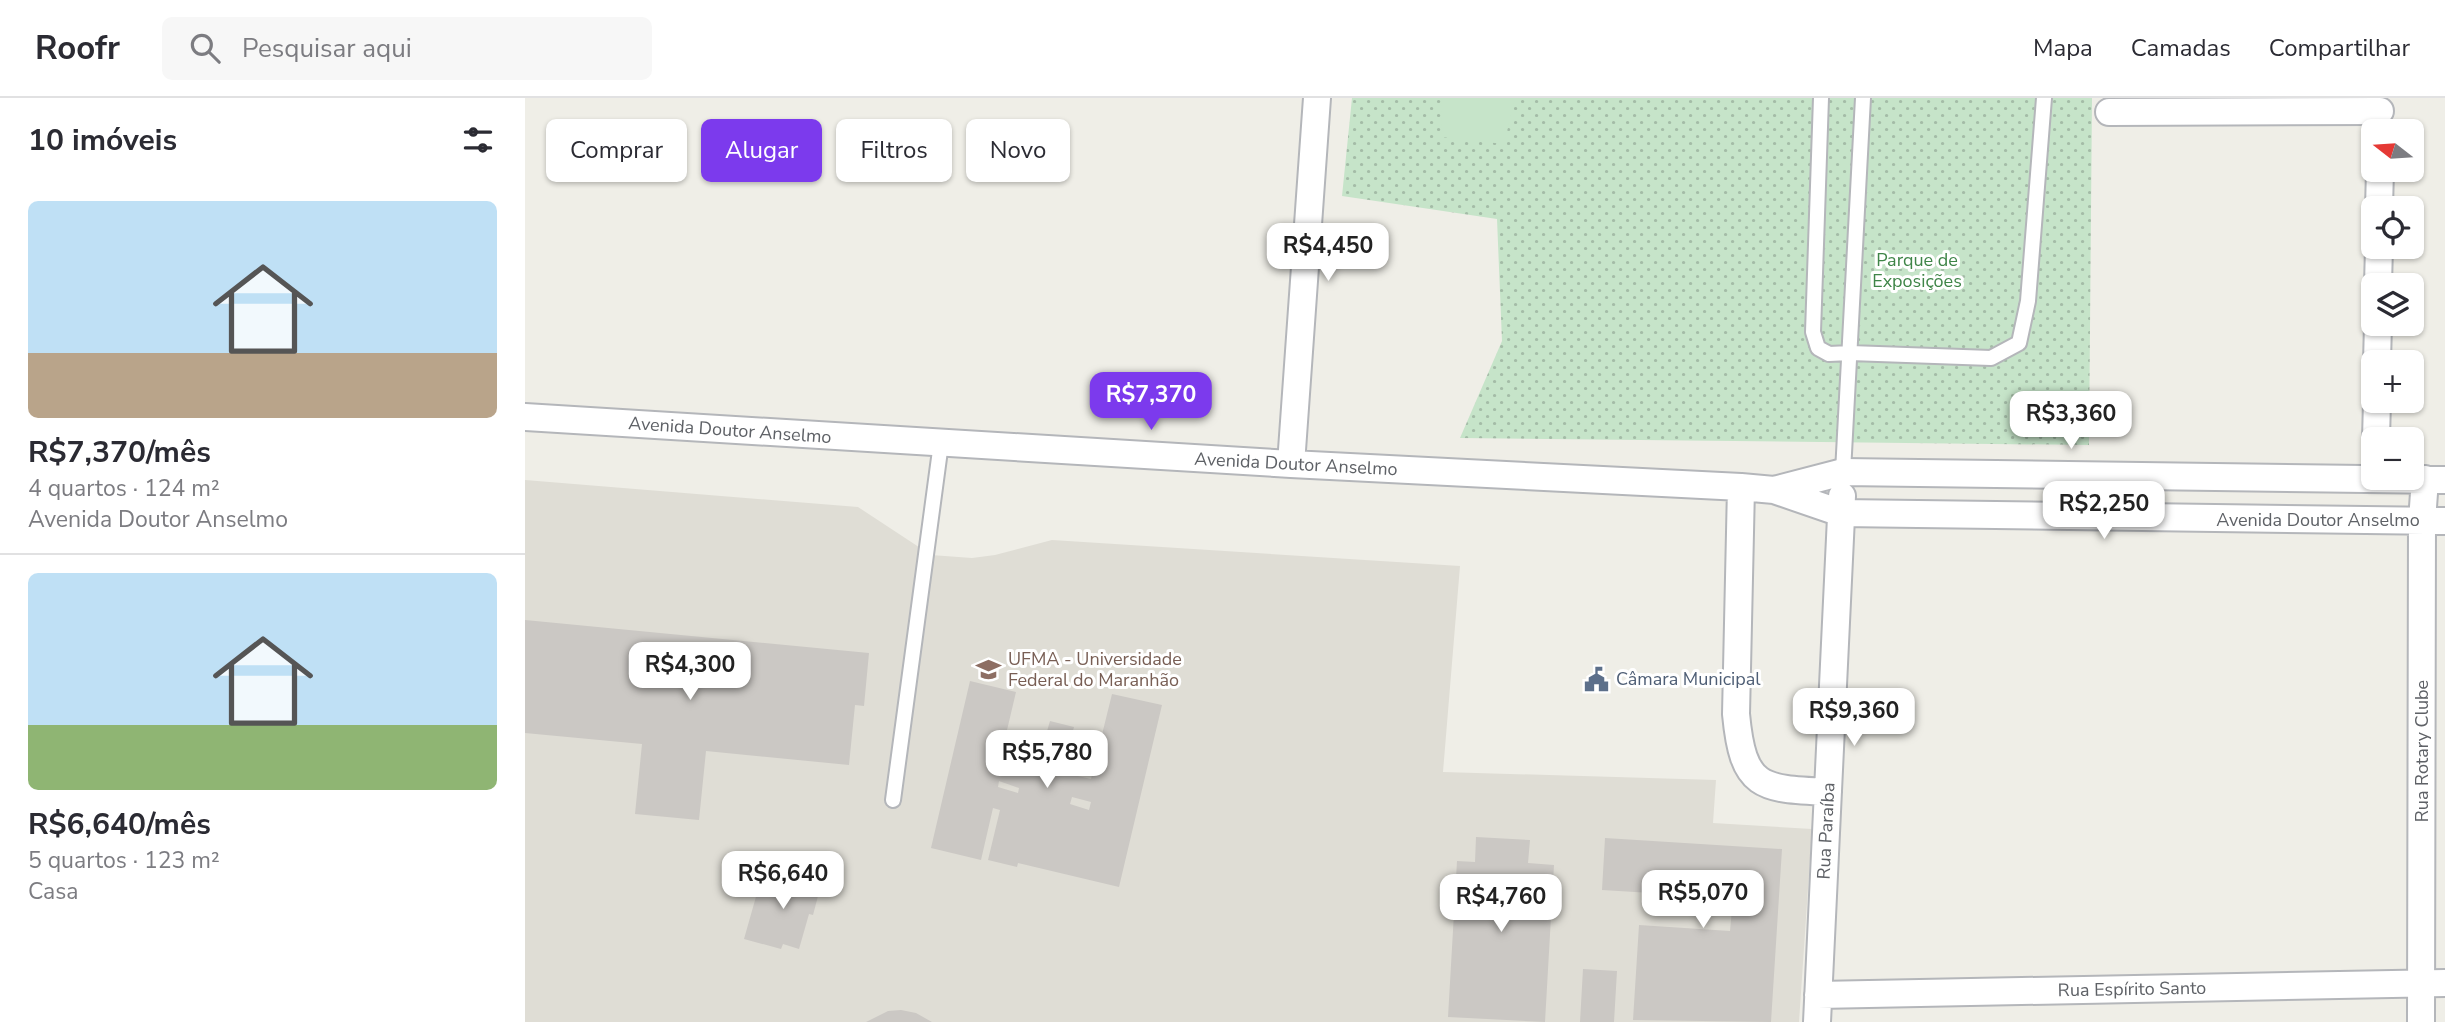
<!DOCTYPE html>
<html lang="pt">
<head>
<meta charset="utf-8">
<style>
  :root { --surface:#fff; --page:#f7f7f7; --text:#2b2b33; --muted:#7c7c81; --line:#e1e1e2; --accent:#7c3aed }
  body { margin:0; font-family:"Nunito Sans",sans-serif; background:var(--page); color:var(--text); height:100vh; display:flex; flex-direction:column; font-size:26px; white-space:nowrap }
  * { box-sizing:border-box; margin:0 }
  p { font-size:23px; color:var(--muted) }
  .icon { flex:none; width:38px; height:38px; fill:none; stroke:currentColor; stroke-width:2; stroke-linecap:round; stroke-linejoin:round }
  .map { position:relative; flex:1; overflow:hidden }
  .details { display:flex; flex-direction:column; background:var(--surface); width:525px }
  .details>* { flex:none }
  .hud { position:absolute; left:21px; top:21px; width:665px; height:63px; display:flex; gap:14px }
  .needle { width:46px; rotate:287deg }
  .buttons { position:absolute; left:1836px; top:21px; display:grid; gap:14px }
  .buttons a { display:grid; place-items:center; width:63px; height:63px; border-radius:10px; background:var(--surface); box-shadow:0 2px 5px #0004; font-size:35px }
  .price { position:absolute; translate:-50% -60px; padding:0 16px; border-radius:14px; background:#fff; color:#222; font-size:23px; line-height:46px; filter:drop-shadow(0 2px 4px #0008) }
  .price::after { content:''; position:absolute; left:50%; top:42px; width:21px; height:16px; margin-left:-10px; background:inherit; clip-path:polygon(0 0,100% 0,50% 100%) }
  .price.current { background:var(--accent); color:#fff }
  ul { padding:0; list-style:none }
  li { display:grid; align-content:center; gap:14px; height:371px; padding:0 28px }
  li+li { border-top:2px solid var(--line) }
  li span { display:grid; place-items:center; height:217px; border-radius:10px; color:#555 }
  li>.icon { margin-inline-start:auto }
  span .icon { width:126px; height:126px; fill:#fffc; stroke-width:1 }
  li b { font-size:30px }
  h2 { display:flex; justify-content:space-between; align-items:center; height:84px; padding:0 28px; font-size:30px }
  .pill { padding:0 24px; border-radius:10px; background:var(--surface); box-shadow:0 2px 5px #0004; font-size:24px; line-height:63px }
  .pill.current { background:var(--accent); color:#fff }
  header { display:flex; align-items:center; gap:42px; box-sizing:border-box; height:98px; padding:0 35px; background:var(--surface); border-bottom:2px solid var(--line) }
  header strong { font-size:33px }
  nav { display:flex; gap:38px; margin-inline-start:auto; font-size:24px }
  .search { width:490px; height:63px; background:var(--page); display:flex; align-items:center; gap:18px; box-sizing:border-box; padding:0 24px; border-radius:10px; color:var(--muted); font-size:26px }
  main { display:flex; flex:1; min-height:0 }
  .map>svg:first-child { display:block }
  .education { fill:#dfddd5 }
  .park { fill:url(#park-dots) }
  .pitch { fill:#c6e4c9 }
  .building { fill:#cbc8c4; fill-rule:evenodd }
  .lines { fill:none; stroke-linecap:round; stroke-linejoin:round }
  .lane-casing { stroke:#b4b6ba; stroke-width:18 }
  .street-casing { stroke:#b4b6ba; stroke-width:30 }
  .lane { stroke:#fff; stroke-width:14 }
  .street { stroke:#fff; stroke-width:26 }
  .labels { text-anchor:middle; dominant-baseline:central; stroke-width:6; stroke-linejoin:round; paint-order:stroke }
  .park-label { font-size:18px; fill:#3f8548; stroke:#fff }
  .street-label { font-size:18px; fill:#5e6166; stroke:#fff }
  .education-label { font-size:18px; fill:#785e54; stroke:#fff; text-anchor:start }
  .service-label { font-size:18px; fill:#4e5e75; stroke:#fff; text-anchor:start }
</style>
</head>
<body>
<header>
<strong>Roofr</strong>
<div class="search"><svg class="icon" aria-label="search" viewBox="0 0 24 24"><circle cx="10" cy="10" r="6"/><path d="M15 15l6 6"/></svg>Pesquisar aqui</div>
<nav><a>Mapa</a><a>Camadas</a><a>Compartilhar</a></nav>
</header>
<main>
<section class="details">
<h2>10 imóveis<svg class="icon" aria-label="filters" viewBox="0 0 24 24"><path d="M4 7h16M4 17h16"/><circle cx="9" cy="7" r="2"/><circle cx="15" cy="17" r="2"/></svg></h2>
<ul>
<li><span style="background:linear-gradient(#bfe0f5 70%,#b9a48a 0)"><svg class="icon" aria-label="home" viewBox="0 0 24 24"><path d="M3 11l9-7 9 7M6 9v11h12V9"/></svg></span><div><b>R$7,370/mês</b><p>4 quartos · 124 m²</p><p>Avenida Doutor Anselmo</p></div></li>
<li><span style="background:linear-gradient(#bfe0f5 70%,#8fb573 0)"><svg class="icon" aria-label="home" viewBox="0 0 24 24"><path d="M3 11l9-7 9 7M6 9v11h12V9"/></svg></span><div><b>R$6,640/mês</b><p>5 quartos · 123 m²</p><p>Casa</p></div></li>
</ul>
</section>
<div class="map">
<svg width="1920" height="924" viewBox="0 0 1920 924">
  <defs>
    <pattern id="park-dots" width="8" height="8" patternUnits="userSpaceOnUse" patternTransform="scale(1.75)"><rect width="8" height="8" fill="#c6e4c9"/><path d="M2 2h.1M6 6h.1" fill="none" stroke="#a4bca7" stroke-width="1.8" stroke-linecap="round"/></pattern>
  </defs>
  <rect width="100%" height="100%" fill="#efeee7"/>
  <path class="education" d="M0,382L333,409L406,457L447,460L470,457L527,442L935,468L918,674L1191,682L1188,725L1287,731L1274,924H0Z"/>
  <path class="park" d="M827,0H1567L1564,347L935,340L977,243L972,121L817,98Z"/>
  <path class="pitch" d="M917,0H990L979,46L916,39Z"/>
  <path class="building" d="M0,522L344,555L339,608L330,607L324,667L181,653L174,722L110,716L117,646L0,635Z
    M445,583L491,594L474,666L499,672L507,637L520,640L525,623L549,629L545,643L561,647L553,678L566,681L587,596L637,607L594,789L493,765L492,769L463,762L475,712L468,710L456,762L406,750ZM474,683L494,690L493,695L473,689ZM547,699L566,704L564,712L545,706Z
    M951,739L1005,742L1003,765L1029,767L1020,924L923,919L932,763L950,764Z
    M1080,740L1257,751L1246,924L1108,922L1114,827L1205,833L1208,800L1077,792Z
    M255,771L297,783L288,817L284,816L274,851L258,846L256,851L219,841L234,788L249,793Z
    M1058,871L1092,873L1089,924H1055Z
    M376,912L391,915L407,924H341L363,913Z"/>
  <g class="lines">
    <defs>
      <path id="lane" d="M1296,0L1288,234L1293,250L1304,256L1325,255L1466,260L1494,245L1503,203L1519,0
        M1318,374L1338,0
        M368,702L416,345"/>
      <path id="street" d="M1584,14L1855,13
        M1854,110L1855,72
        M1853,187L1854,149
        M1852,264L1853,226
        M0,319L766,366L1216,389L1249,392L1316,415L1920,423
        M1851,341L1852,303
        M766,366L792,0
        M1216,389L1211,616C1218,690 1235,691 1303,694
        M1249,392L1318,374L1920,382
        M1293,897L1920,885
        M1292,924L1317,398
        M1896,924L1897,423L1900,381"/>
    </defs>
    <use href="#lane" class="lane-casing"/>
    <use href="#street" class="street-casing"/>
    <use href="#lane" class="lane"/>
    <use href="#street" class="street"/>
  </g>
  <defs>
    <symbol id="university-bare" viewBox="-9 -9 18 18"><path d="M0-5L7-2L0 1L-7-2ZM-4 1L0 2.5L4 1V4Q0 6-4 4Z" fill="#8d6e63" stroke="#fff" stroke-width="2.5" paint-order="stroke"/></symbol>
    <symbol id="civic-bare" viewBox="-9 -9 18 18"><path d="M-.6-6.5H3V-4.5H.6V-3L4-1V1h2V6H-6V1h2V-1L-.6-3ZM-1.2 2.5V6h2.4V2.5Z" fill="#5c6f8a" stroke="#fff" stroke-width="2.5" paint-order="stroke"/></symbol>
  </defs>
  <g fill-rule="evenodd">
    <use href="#university-bare" x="446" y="554" width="35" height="35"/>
    <use href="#civic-bare" x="1054" y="564" width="35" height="35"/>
  </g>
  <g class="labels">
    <g class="park-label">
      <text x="1392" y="162">Parque de<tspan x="1392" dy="21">Exposições</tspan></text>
    </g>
    <g class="street-label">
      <text transform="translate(205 332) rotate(4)">Avenida Doutor Anselmo</text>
      <text transform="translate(771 366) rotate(3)">Avenida Doutor Anselmo</text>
      <text x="1793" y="422">Avenida Doutor Anselmo</text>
      <text transform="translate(1897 653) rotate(-90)">Rua Rotary Clube</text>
      <text transform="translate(1301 733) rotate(-87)">Rua Paraíba</text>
      <text transform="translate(1607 891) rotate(-1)">Rua Espírito Santo</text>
    </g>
    <g class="education-label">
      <text x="483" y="561">UFMA - Universidade<tspan x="483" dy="21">Federal do Maranhão</tspan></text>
    </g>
    <g class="service-label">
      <text x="1091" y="581">Câmara Municipal</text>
    </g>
  </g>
</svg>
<div class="buttons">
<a><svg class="needle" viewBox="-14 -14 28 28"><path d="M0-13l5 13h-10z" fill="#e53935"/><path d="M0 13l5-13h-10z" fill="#7c7c81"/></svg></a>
<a><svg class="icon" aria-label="locate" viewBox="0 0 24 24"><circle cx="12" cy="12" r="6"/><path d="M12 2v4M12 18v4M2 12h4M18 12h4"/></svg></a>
<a><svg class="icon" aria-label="layers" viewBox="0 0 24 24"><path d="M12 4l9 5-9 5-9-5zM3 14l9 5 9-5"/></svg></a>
<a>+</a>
<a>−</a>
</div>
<b class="price" style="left:803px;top:185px">R$4,450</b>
<b class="price current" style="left:626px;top:334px">R$7,370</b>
<b class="price" style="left:1546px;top:353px">R$3,360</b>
<b class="price" style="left:1579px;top:443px">R$2,250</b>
<b class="price" style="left:165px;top:604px">R$4,300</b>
<b class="price" style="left:1329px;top:650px">R$9,360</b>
<b class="price" style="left:522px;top:692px">R$5,780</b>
<b class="price" style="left:258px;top:813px">R$6,640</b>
<b class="price" style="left:1178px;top:832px">R$5,070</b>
<b class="price" style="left:976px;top:836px">R$4,760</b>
<div class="hud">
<a class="pill">Comprar</a>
<a class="pill current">Alugar</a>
<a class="pill">Filtros</a>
<a class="pill">Novo</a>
</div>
</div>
</main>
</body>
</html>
